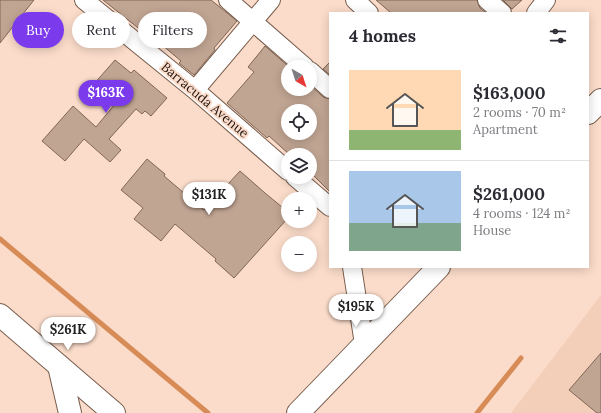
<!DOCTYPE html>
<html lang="en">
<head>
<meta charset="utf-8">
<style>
  :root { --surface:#fff; --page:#f7f7f7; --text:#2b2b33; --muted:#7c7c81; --line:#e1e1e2; --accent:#7c3aed }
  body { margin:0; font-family:Lora,serif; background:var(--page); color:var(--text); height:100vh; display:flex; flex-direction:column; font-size:15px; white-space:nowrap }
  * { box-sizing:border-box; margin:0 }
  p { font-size:13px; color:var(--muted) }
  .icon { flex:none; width:22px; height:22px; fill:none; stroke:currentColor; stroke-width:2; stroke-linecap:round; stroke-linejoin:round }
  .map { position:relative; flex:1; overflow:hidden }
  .drawer { position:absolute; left:329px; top:12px; width:260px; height:256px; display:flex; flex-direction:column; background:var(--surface); border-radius:0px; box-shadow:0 2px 10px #0003 }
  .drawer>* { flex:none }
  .hud { position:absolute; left:12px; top:12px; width:257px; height:36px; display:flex; gap:8px }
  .needle { width:26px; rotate:141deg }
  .tools { position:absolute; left:281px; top:60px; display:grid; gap:8px }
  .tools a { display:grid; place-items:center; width:36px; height:36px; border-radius:50%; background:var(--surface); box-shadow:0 2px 10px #0003; font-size:20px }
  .price { position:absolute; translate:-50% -34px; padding:0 9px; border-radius:14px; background:#fff; color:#222; font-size:13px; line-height:26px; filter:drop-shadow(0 1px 2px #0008) }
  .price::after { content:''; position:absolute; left:50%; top:24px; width:12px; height:9px; margin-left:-6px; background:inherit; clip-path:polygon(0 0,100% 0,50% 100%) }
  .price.current { background:var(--accent); color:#fff }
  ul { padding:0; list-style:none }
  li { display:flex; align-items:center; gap:12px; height:100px; padding:0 20px }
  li+li { border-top:1px solid var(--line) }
  li span { display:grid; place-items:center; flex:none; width:112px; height:80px; border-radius:0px; color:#555 }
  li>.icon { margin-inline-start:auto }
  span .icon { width:48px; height:48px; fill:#fffc; stroke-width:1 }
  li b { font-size:17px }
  h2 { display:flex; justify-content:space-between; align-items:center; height:48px; padding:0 20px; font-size:17px }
  .chip { padding:0 14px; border-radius:18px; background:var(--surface); box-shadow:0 2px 10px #0003; font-size:14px; line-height:36px }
  .chip.current { background:var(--accent); color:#fff }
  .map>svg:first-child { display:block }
  .built { fill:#f3ceb8 }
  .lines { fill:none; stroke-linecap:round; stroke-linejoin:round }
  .stream { stroke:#d78b57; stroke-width:5 }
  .building { fill:#c1a593; stroke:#806656; fill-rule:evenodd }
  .minor-casing { stroke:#775d4d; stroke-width:20 }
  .tertiary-casing { stroke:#775d4d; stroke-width:24 }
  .secondary-casing { stroke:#775d4d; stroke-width:24 }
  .primary-casing { stroke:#775d4d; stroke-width:24 }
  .minor { stroke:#fff; stroke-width:18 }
  .tertiary { stroke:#fff; stroke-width:22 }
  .secondary { stroke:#fff; stroke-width:22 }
  .primary { stroke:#fff; stroke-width:22 }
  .labels { text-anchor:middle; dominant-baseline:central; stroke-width:4; stroke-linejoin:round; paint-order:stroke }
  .street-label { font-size:13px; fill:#201610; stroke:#fbdcca }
</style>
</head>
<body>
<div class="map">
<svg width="601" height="413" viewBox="0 0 601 413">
  <rect width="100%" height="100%" fill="#fbdcca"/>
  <path class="built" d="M601,295V413H511Z"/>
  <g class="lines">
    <path class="stream" d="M0,239L208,413
      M477,413L521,358"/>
  </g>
  <path class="building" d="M0,0H34L0,43Z
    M103,0H211L237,21L214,48L215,50L194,75L179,63L181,61L149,34L147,35Z
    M376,0H477L480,8L486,13H391Z
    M503,0H522L512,9Z
    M265,46L289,67L288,89H310V85L323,97L330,99V192L310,172V155H290L269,136L267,138L227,103L254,72L248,67ZM288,111H310V133H288Z
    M115,60L131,73L134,70L167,98L151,116L145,111L142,114L136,109L109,139L121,150L110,162L84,139L65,161L42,141L73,106L96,127L115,104L93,85Z
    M330,62V75L323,69Z
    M147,159L165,174L164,176L204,210L240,171L265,193L288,212V218L234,278L215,261L216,259L175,224L161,241L134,219L143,208L121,190Z
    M601,353V413H597L569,390Z"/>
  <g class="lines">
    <defs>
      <path id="minor" d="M84,0L195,90L288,171
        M228,0L305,67
        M355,0L369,13
        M487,0L502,13
        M536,13L546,0
        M310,71L330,89
        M195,90L271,0
        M295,177L330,207
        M352,267L364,344"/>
      <path id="tertiary" d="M588,113L601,100
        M298,413L439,267"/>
      <path id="secondary" d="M0,315L114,413"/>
      <path id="primary" d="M59,366L70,413"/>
    </defs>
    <use href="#minor" class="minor-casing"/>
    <use href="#tertiary" class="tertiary-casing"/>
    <use href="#secondary" class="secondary-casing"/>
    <use href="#primary" class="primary-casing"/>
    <use href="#minor" class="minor"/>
    <use href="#tertiary" class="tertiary"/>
    <use href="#secondary" class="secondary"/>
    <use href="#primary" class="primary"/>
  </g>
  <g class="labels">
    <g class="street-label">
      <text transform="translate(205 100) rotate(40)">Barracuda Avenue</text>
    </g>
  </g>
</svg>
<div class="tools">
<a><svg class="needle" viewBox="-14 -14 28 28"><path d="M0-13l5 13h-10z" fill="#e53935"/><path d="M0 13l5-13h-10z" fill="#7c7c81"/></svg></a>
<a><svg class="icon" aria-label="locate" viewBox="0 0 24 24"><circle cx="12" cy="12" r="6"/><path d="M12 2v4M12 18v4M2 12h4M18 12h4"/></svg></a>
<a><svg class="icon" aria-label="layers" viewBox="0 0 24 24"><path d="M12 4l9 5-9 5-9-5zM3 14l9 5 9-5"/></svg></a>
<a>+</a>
<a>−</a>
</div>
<b class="price current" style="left:106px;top:114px">$163K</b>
<b class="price" style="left:209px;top:216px">$131K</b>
<b class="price" style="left:356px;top:328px">$195K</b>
<b class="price" style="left:68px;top:351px">$261K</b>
<div class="hud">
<a class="chip current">Buy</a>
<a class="chip">Rent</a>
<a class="chip">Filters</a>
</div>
<section class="drawer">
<h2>4 homes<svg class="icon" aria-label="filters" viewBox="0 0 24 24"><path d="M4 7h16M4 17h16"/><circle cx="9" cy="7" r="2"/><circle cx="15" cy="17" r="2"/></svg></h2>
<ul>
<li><span style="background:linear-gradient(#ffd9b3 75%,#8fb573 0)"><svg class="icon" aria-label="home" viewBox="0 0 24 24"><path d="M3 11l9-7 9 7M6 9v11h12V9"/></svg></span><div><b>$163,000</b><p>2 rooms · 70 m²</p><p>Apartment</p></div></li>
<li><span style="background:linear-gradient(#a9c7e8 65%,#7fa58c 0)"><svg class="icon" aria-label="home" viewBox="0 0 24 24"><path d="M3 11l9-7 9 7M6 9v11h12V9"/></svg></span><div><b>$261,000</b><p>4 rooms · 124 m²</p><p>House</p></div></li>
</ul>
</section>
</div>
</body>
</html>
